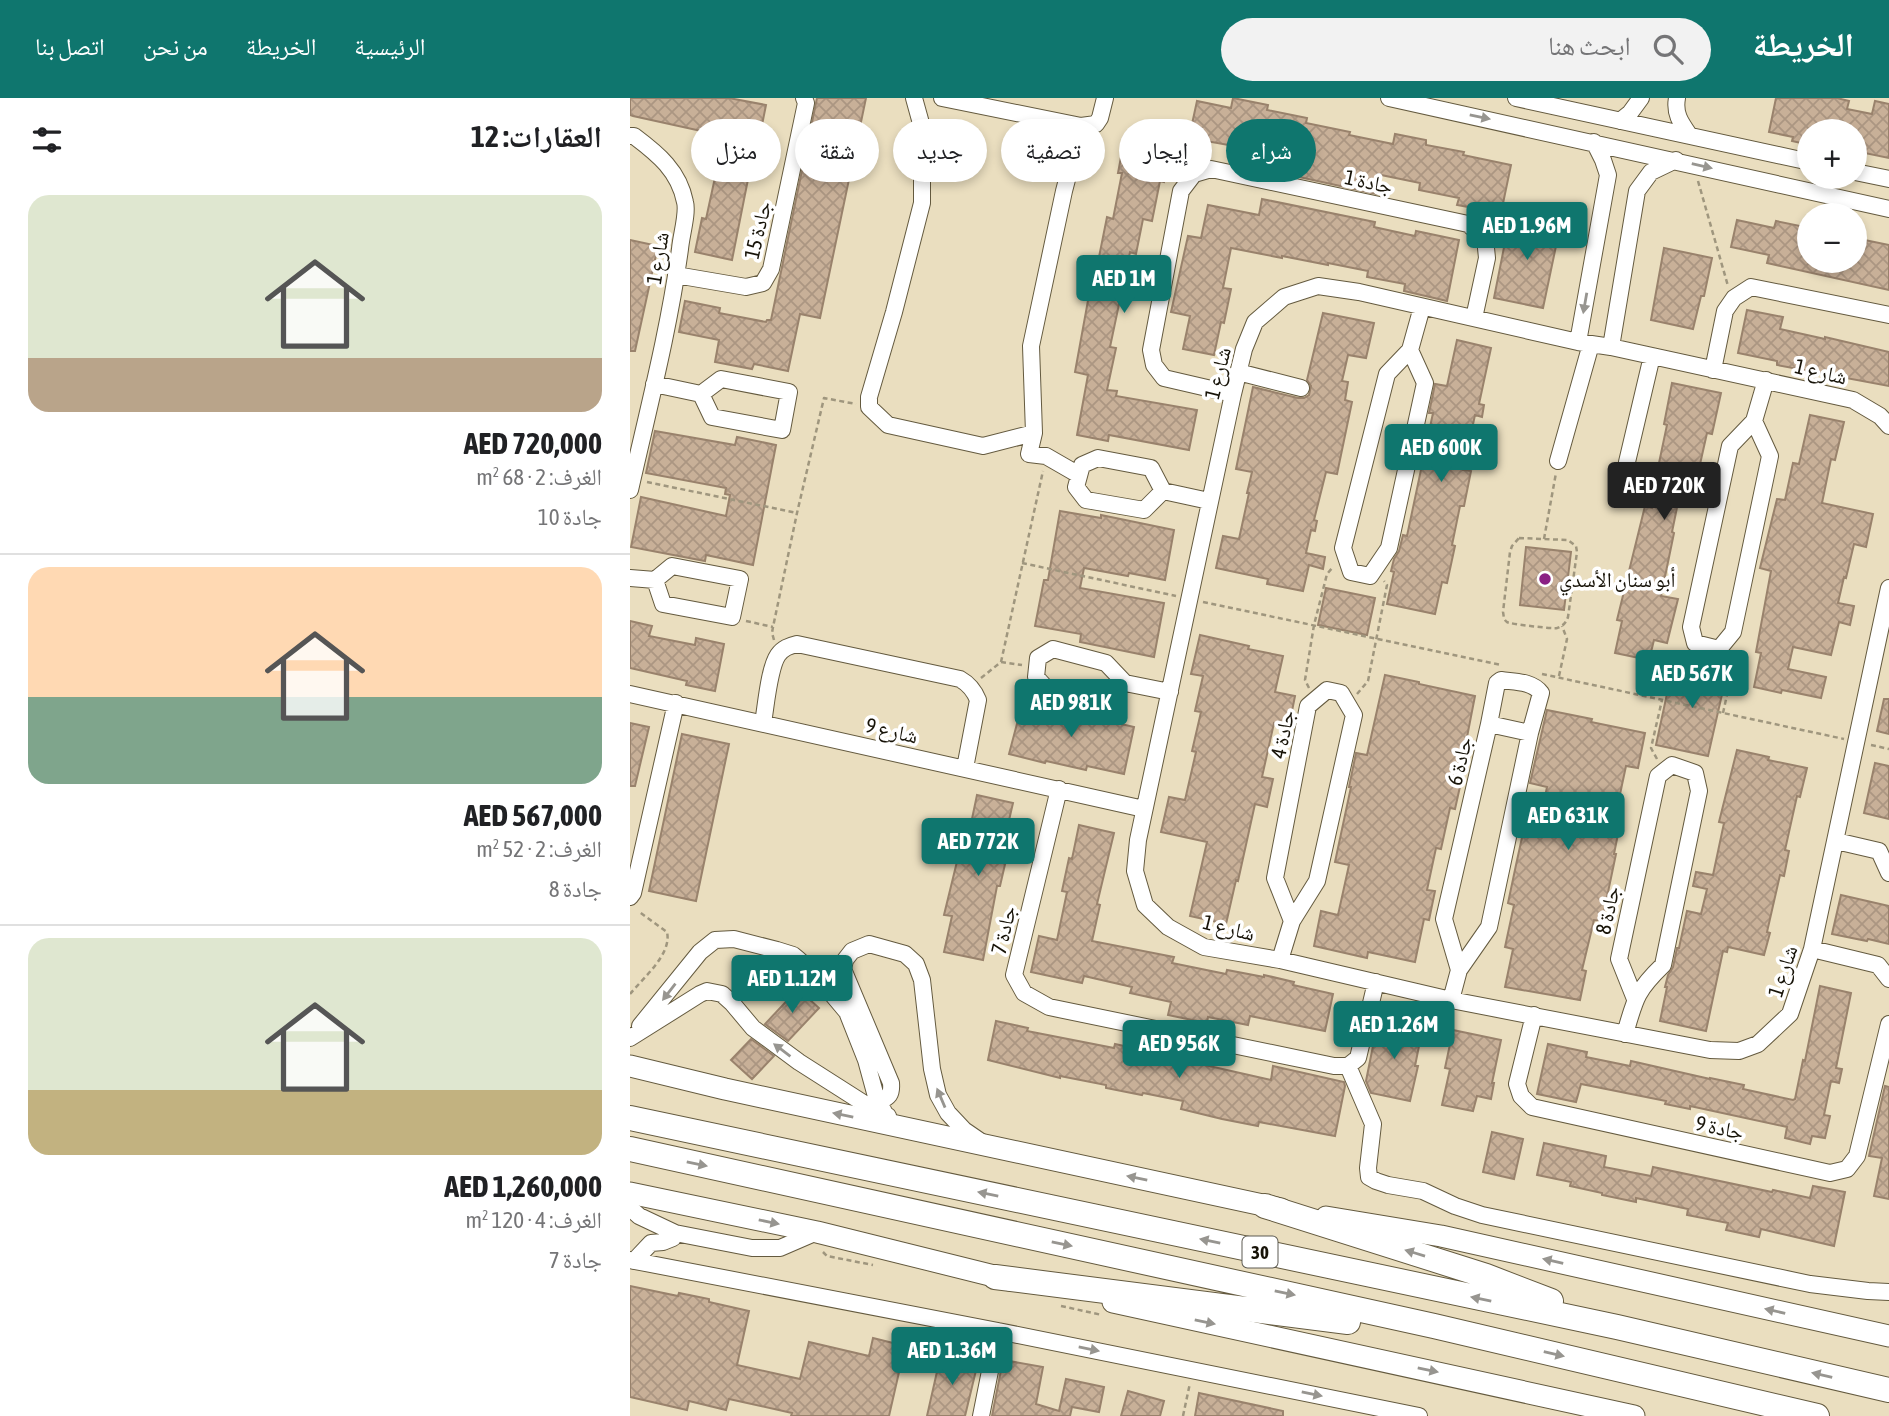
<!DOCTYPE html>
<html lang="ar">
<head>
<meta charset="utf-8">
<style>
  :root { --surface:#fff; --page:#f2f2f2; --text:#202124; --muted:#757577; --line:#e0e0e0; --accent:#0f766e }
  body { margin:0; font-family:"Asap Condensed","Noto Naskh Arabic",sans-serif; background:var(--page); color:var(--text); direction:rtl; height:100vh; display:flex; flex-direction:column; font-size:26px; white-space:nowrap }
  * { box-sizing:border-box; margin:0 }
  p { font-size:23px; color:var(--muted) }
  .icon { flex:none; width:38px; height:38px; fill:none; stroke:currentColor; stroke-width:2; stroke-linecap:round; stroke-linejoin:round }
  .map { position:relative; flex:1; overflow:hidden; direction:ltr }
  .side { display:flex; flex-direction:column; background:var(--surface); width:630px }
  .side>* { flex:none }
  .top-card { position:absolute; left:21px; top:21px; width:665px; height:63px; direction:rtl; display:flex; gap:14px }
  .buttons { position:absolute; left:1167px; top:21px; display:grid; gap:14px }
  .buttons a { display:grid; place-items:center; width:70px; height:70px; border-radius:50%; background:var(--surface); box-shadow:0 4px 10px #0003; font-size:35px }
  .price { position:absolute; translate:-50% -60px; padding:0 16px; border-radius:7px; background:var(--accent); color:#fff; font-size:23px; line-height:46px; filter:drop-shadow(0 2px 4px #0008) }
  .price::after { content:''; position:absolute; left:50%; top:42px; width:21px; height:16px; margin-left:-10px; background:inherit; clip-path:polygon(0 0,100% 0,50% 100%) }
  .price.selected { background:#222; color:#fff }
  ul { padding:0; list-style:none }
  li { display:grid; align-content:center; gap:14px; height:371px; padding:0 28px }
  li+li { border-top:2px solid var(--line) }
  li span { display:grid; place-items:center; height:217px; border-radius:21px; color:#555 }
  li>.icon { margin-inline-start:auto }
  span .icon { width:126px; height:126px; fill:#fffc; stroke-width:1 }
  li b { font-size:30px }
  h2 { display:flex; justify-content:space-between; align-items:center; height:84px; padding:0 28px; font-size:30px }
  .chip { padding:0 24px; border-radius:32px; background:var(--surface); box-shadow:0 4px 10px #0003; font-size:24px; line-height:63px }
  .chip.selected { background:var(--accent); color:#fff }
  header { display:flex; align-items:center; gap:42px; box-sizing:border-box; height:98px; padding:0 35px; background:var(--accent); color:#fff }
  header strong { font-size:33px }
  nav { display:flex; gap:38px; margin-inline-start:auto; font-size:24px }
  .search { width:490px; height:63px; background:var(--page); display:flex; align-items:center; gap:18px; box-sizing:border-box; padding:0 24px; border-radius:38px; color:var(--muted); font-size:26px }
  main { display:flex; flex:1; min-height:0 }
  .map>svg:first-child { display:block }
  .building { fill:url(#building-cross-hatch); stroke:#99826c; stroke-width:2 }
  .lines { fill:none; stroke-linecap:round; stroke-linejoin:round }
  .minor-casing { stroke:#645a3f; stroke-width:18 }
  .major-casing { stroke:#645a3f; stroke-width:23 }
  .highway-casing { stroke:#645a3f; stroke-width:26 }
  .path { stroke:#9f967e; stroke-width:2.5; stroke-dasharray:5 3.5; stroke-linecap:butt }
  .minor { stroke:#fff; stroke-width:16 }
  .major { stroke:#fff; stroke-width:21 }
  .highway { stroke:#fff; stroke-width:24 }
  .oneway { fill:#979590 }
  .poi-dot { fill:#8a1f84; stroke:#fff; stroke-width:2.5 }
  .labels { text-anchor:middle; dominant-baseline:central; stroke-width:7; stroke-linejoin:round; paint-order:stroke }
  .shield { fill:#fff; stroke:#5d5a52; stroke-width:2 }
  .shield-label { font-size:19px; font-weight:bold; fill:#171308 }
  .street-label { font-size:21px; fill:#171308; stroke:#fff }
  .poi-label { font-size:21px; fill:#171308; stroke:#fff; text-anchor:start }
</style>
</head>
<body>
<header>
<strong>الخريطة</strong>
<div class="search"><svg class="icon" aria-label="search" viewBox="0 0 24 24"><circle cx="10" cy="10" r="6"/><path d="M15 15l6 6"/></svg>ابحث هنا</div>
<nav><a>الرئيسية</a><a>الخريطة</a><a>من نحن</a><a>اتصل بنا</a></nav>
</header>
<main>
<div class="map">
<svg width="1259" height="1318" viewBox="0 0 1259 1318">
  <defs>
    <pattern id="building-cross-hatch" width="8" height="8" patternUnits="userSpaceOnUse" patternTransform="scale(1.75)"><rect width="8" height="8" fill="#c8b098"/><path d="M0 0l8 8M0 8l8-8" fill="none" stroke="#ab9682"/></pattern>
  </defs>
  <rect width="100%" height="100%" fill="#eadebf"/>
  <path class="building" d="M0,0H99L136,7L129,42L126,41L102,162L65,154L72,120L76,121L94,38L3,18L0,17Z
    M187,0H236L190,220L170,216L158,273L124,266L122,271L85,264L89,242L49,234L55,203L90,210L89,215L136,224L137,222H141Z
    M603,0L638,7L637,12L677,20L676,25L720,34L719,37L763,46L765,36L796,42V47L834,54L833,57L881,67L871,115L827,107L829,100L789,92L790,85L751,77L747,96L669,79L672,60L559,40L567,3L601,10Z
    M1146,0H1207L1219,3L1217,11L1242,16L1245,3L1259,6V60L1225,53V33H1180V47L1162,43L1163,39L1139,34Z
    M494,43L540,53L534,84L530,83L522,123L513,121L506,156L500,154L480,249L486,250L477,292L487,293L486,298L567,312L559,352L479,337L478,343L447,337L458,277L445,274L465,164H468L477,119L483,121L492,75H488Z
    M632,101L745,124L744,129L785,138L786,133L829,142L817,203L774,193L775,186L737,179L738,173L698,165V167L652,158V160L601,150L593,190L601,191L594,225L591,224L584,257L553,251L560,218L541,214L558,138L571,140L578,107L629,117Z
    M880,119L930,129L913,210L864,200Z
    M1107,122L1144,130L1146,123L1180,130V163H1225V140L1259,147V192L1137,165L1139,157L1101,149Z
    M0,142L28,148L5,253H0Z
    M1034,150L1082,160L1074,198H1071L1063,231L1021,222Z
    M1117,212L1153,219L1150,231L1195,241V239L1259,254V288L1147,267V263L1108,255Z
    M693,215L744,225L736,260L718,257L712,283L718,284L715,302L722,304L707,376L696,374L684,422L687,423L685,433L681,432L676,455L695,459L693,471L679,467L673,493L637,486L638,481L586,470L593,438L609,441L619,395H617L622,374L606,371L623,289L668,300H674L679,297L681,288L677,282Z
    M827,242L861,250L849,306L854,307L852,319L845,317L833,372L841,373L834,408H830L822,447L825,448L817,485L812,484L805,516L757,506L764,474L761,473L764,461L769,453L773,437L777,438L803,315H799L805,286L817,288Z
    M1042,285L1091,295L1082,336L1077,335L1064,393L1051,390L1042,434L1044,435L1031,498L1048,501L1037,545L1024,542L1019,562L985,555L992,523L987,522L1015,408L1022,410L1031,365H1029L1037,327L1034,326Z
    M1180,317L1214,324L1205,362L1201,361L1192,405L1243,416L1236,449L1224,446L1216,480L1214,479L1208,505L1224,508L1220,527L1209,524L1201,557L1163,549L1158,571L1196,579L1191,600L1152,592L1151,595L1124,589L1131,555L1126,554L1141,473L1130,470L1147,401L1155,402L1163,365L1169,366Z
    M25,333L105,347L107,339L146,347L123,467L76,457L75,463L1,449L11,399L96,418L100,397L95,396L96,390L16,375Z
    M430,413L471,420V417L544,432L535,482L499,475L498,478L454,470L450,490L534,505L524,559L450,544L451,536L405,528L414,482H418Z
    M896,449L941,454L934,512L890,507Z
    M696,490L745,500L737,537L688,527Z
    M0,523L22,528L19,538L65,547L66,540L94,546L85,593L56,587L57,583L0,570Z
    M570,537L619,548L618,551L653,558L645,594L665,598L659,628L644,625L632,679L643,681L637,709L625,706L608,783L606,782L596,826L560,818L577,744L531,734L539,699L555,702L566,654L562,653L571,614L565,613L573,578L561,576Z
    M1084,567L1098,570L1078,658L1026,647L1043,568L1082,577Z
    M755,577L789,584V586L845,598L830,675H833L825,711L820,710L811,751L806,750L797,792L805,793L799,822L794,821L785,864L738,854L737,860L684,848L691,813L708,817L719,767L705,764L721,689H719L726,655L737,657Z
    M1254,601H1259V636L1247,633Z
    M393,603L504,629L494,676L457,668L456,672L416,663L415,665L379,656Z
    M917,612L962,621L961,624L1015,635L1008,670L996,668L986,715L992,716L984,756H986L972,823L964,822L952,872L956,873L950,902L875,889L883,851L875,849L884,807L878,805L886,767L893,735L907,738L917,689L900,685Z
    M0,625L19,629L5,688H0Z
    M52,636L99,646L66,803L19,793Z
    M1107,652L1139,659L1138,662L1177,670L1170,699L1167,698L1155,752L1159,753L1154,778L1150,777L1137,834L1140,835L1134,857L1098,849L1097,854L1093,853L1076,933L1030,923L1037,889H1035L1038,877L1043,869L1047,850H1049L1057,813L1071,816L1077,791L1063,788L1066,774L1083,777L1094,725L1089,724Z
    M1245,665L1259,668V721L1234,715Z
    M347,697L383,705L373,748L379,749L370,788H367L353,862L314,854L322,818L314,817L333,739L338,740Z
    M449,727L484,735L467,806L470,807L462,843L544,859L542,865L596,876L597,872L634,879V877L664,884L663,887L703,896L695,933L620,918L618,927L578,919L577,925L538,917L541,904L500,895L502,889L454,878L452,885L401,874L409,838L427,842L437,794L432,793L439,760L442,761Z
    M1211,797L1259,808V846L1238,841L1237,843L1202,836Z
    M1190,888L1221,895L1206,970L1212,971L1209,985L1201,983L1194,1017L1200,1018L1195,1040L1182,1038L1180,1046L1155,1040L1157,1029L1060,1008V1011L1035,1006L1036,1003L951,986L946,1004L907,996L918,946L957,954L956,959L1000,968L1001,963L1080,981V980L1114,987L1113,991L1163,1002L1165,1001L1173,962L1175,963Z
    M168,891L189,910L158,943L135,926Z
    M366,923L398,930L397,933L484,950L485,946L525,955V951L558,958L557,963L641,982L643,968L714,984L715,988L705,1038L629,1024L628,1028L592,1021L551,1011L553,1003L513,995L512,997L476,990V987L430,978V980L358,962Z
    M748,923L792,933L785,968H788L780,1003L741,995L736,983Z
    M823,932L871,942L862,985H864L861,1001L847,998L843,1013L812,1007L820,971L815,970Z
    M121,941L144,958L122,981L101,962Z
    M1255,988L1259,989V1101L1244,1098L1252,1060L1239,1058Z
    M862,1034L893,1041L884,1081L853,1074Z
    M914,1045L976,1058L974,1069L1021,1078L1023,1069L1142,1094L1143,1092L1180,1100L1183,1088L1215,1094L1204,1148L1131,1131L1129,1139L1096,1132L1098,1125L1057,1117L1058,1111L1006,1100V1104L972,1097V1095L940,1088L941,1084L907,1077Z
    M0,1188L48,1198L49,1195L79,1201V1204L119,1213L107,1267L170,1281L179,1244L239,1258L243,1240L275,1248L259,1318H161L162,1315L99,1301L96,1312L59,1303L57,1312L0,1299Z
    M311,1256L348,1264L335,1318H297Z
    M373,1262L413,1269L406,1306L429,1313L436,1281L474,1289L469,1314L442,1309L440,1318H362Z
    M498,1293L534,1303L530,1318H491Z
    M569,1295L653,1313V1318H565Z"/>
  <g class="lines">
    <defs>
      <path id="minor" d="M284,0L292,29V105L264,214L239,299V309L258,327L353,348L404,335L399,356L416,358L449,377
        M312,0L451,28L466,26L470,20L475,0
        M759,0L1259,111
        M886,0L1180,64
        M1047,0C1044,16 1051,25 1060,38
        M990,23L1000,15L1011,0
        M0,38H4C28,56 49,73 55,104C58,115 51,138 50,151C39,232 18,312 0,392
        M1225,74L1259,81
        M46,177L116,189L133,185L141,171L176,5L174,0
        M948,244L978,77L973,62L964,44
        M981,249L1007,93L1021,74L1046,62
        M780,252L795,285L759,450L740,478L721,474L713,450L757,276L780,252L792,209
        M1083,272L1095,213L1104,200L1121,189L1259,217
        M608,274L671,290
        M91,281L159,294L152,332L82,319L71,296Z
        M24,286L71,296
        M603,296L534,280L524,267L521,252L551,93L564,76L581,71L838,126L855,140L857,160L844,220
        M1124,323L1140,358L1103,534L1089,551L1065,545L1061,529L1100,348L1124,323L1136,282
        M1259,328L1250,318L1223,302L981,249L948,244L729,194L688,188L654,199L625,224L614,251L603,296L508,742L505,773L515,807L538,829L574,849L650,862L821,902L1080,952L1109,953L1128,946L1160,916L1182,851L1259,490
        M404,335L401,248L434,93L451,28
        M928,363L961,246
        M997,364L1022,258
        M533,393L514,412L456,402L446,389L452,367L468,360L521,370L533,393L579,403
        M0,480L25,482L42,468L110,481L102,519L33,506L25,482
        M495,585L467,601L416,590L406,579L408,560L423,551L476,565L495,585L540,594
        M0,596L514,711
        M133,625C136,608 139,570 148,557C153,550 159,548 167,546L330,581C339,586 344,592 348,602L335,670
        M859,626L867,585L871,582C885,584 902,583 911,595L900,635
        M429,691L384,877L394,895L419,909L704,968H718L728,960L746,884
        M1206,743L1249,753
        M1249,753L1259,775
        M0,799L3,795L46,605
        M1182,851L1248,867L1259,881
        M650,862L662,823L645,780L678,608L697,592L711,595L724,617L687,783L662,823
        M821,902L829,872L814,821L859,626L900,635L859,829L829,872
        M904,917L887,986L891,998L902,1009L1200,1075L1217,1071L1227,1058L1259,926
        M10,928L70,854L85,842L104,841L147,852L163,857L169,862L186,877L217,914L236,962L245,995L254,1014
        M995,936C1005,901 1006,893 1033,867L1069,693L1065,675L1042,667L1028,678L989,861L1005,901
        M0,940L70,896L77,893L92,896L102,905L123,930L169,964L238,1008L258,1018
        M718,968L743,1026L738,1070L739,1079L746,1083L758,1087L793,1093L825,1108L852,1117L1180,1186L1238,1193L1259,1194
        M249,1004C259,999 262,997 261,985L213,871L215,862L222,853L239,846L275,856L286,866L292,882L302,971L308,997L318,1015L334,1032L350,1043
        M0,1110L9,1118L45,1135L122,1150H150L187,1134
        M0,1162L368,1233L789,1318
        M4,1163L21,1145L33,1144L43,1140L45,1135
        M351,1318L368,1233"/>
      <path id="major" d="M0,968L95,991L651,1111
        M0,1095L187,1134L380,1182
        M696,1119L811,1138L1259,1238
        M483,1204L1004,1318"/>
      <path id="highway" d="M0,1020L987,1229L1259,1292
        M0,1051L804,1228L1187,1318
        M635,1108L856,1178L921,1203
        M365,1179L718,1224"/>
    </defs>
    <use href="#minor" class="minor-casing"/>
    <use href="#major" class="major-casing"/>
    <use href="#highway" class="highway-casing"/>
    <path class="path" d="M1068,83L1098,188
      M17,384L167,415
      M889,440L938,442L946,448L947,454L938,519C936,525 933,528 927,530C923,531 879,526 877,524C873,521 874,518 873,514L880,454L882,448Z
      M914,441L926,375
      M392,465L546,498
      M573,504L871,567
      M116,523L143,529
      M144,542L142,535L143,529L167,415L194,300L226,306
      M371,564L392,567
      M912,576L1214,641
      M929,578L937,541L932,528
      M351,580L371,564L413,373
      M679,590L675,582L684,527L697,476L703,469
      M727,596L738,583L757,487L754,483
      M1093,615L1104,565L1099,559
      M1241,647L1259,651
      M1027,661L1021,650L1032,602
      M0,896C14,879 42,856 37,834L8,813
      M193,1154L197,1158L243,1167
      M431,1208L472,1217
      M553,1318L560,1285"/>
    <use href="#minor" class="minor"/>
    <use href="#major" class="major"/>
    <use href="#highway" class="highway"/>
  </g>
  <defs><path id="oneway-solid" d="M-6-.8H1V-3.2L6.5 0L1 3.2V.8H-6Z" transform="scale(1.75)"/></defs>
  <g class="oneway">
    <use href="#oneway-solid" transform="translate(850 19) rotate(12)"/>
    <use href="#oneway-solid" transform="translate(1072 68) rotate(13)"/>
    <use href="#oneway-solid" transform="translate(955 205) rotate(100)"/>
    <use href="#oneway-solid" transform="translate(39 894) rotate(128)"/>
    <use href="#oneway-solid" transform="translate(152 952) rotate(-143)"/>
    <use href="#oneway-solid" transform="translate(311 1000) rotate(-113)"/>
    <use href="#oneway-solid" transform="translate(213 1017) rotate(-168)"/>
    <use href="#oneway-solid" transform="translate(67 1066) rotate(12)"/>
    <use href="#oneway-solid" transform="translate(507 1080) rotate(-168)"/>
    <use href="#oneway-solid" transform="translate(358 1096) rotate(-168)"/>
    <use href="#oneway-solid" transform="translate(139 1124) rotate(12)"/>
    <use href="#oneway-solid" transform="translate(580 1143) rotate(-168)"/>
    <use href="#oneway-solid" transform="translate(432 1146) rotate(12)"/>
    <use href="#oneway-solid" transform="translate(785 1155) rotate(-163)"/>
    <use href="#oneway-solid" transform="translate(923 1163) rotate(-167)"/>
    <use href="#oneway-solid" transform="translate(655 1195) rotate(12)"/>
    <use href="#oneway-solid" transform="translate(851 1201) rotate(-168)"/>
    <use href="#oneway-solid" transform="translate(1145 1213) rotate(-167)"/>
    <use href="#oneway-solid" transform="translate(575 1224) rotate(12)"/>
    <use href="#oneway-solid" transform="translate(459 1251) rotate(11)"/>
    <use href="#oneway-solid" transform="translate(924 1256) rotate(13)"/>
    <use href="#oneway-solid" transform="translate(798 1272) rotate(12)"/>
    <use href="#oneway-solid" transform="translate(1192 1277) rotate(-167)"/>
    <use href="#oneway-solid" transform="translate(682 1296) rotate(12)"/>
  </g>
  <circle class="poi-dot" cx="915" cy="481" r="7"/>
  <g class="labels">
    <rect class="shield" x="612.5" y="1138.5" width="35" height="31" rx="5"/>
    <g class="shield-label">
      <text x="630" y="1154">30</text>
    </g>
    <g class="street-label">
      <text transform="translate(739 83) rotate(12)">جادة 1</text>
      <text transform="translate(127 132) rotate(-77)">جادة 15</text>
      <text transform="translate(27 160) rotate(-81)">شارع 1</text>
      <text transform="translate(1191 273) rotate(13)">شارع 1</text>
      <text transform="translate(587 275) rotate(-76)">شارع 1</text>
      <text transform="translate(262 632) rotate(13)">شارع 9</text>
      <text transform="translate(652 636) rotate(-78)">جادة 4</text>
      <text transform="translate(829 663) rotate(-77)">جادة 6</text>
      <text transform="translate(977 812) rotate(-78)">جادة 8</text>
      <text transform="translate(599 829) rotate(14)">شارع 1</text>
      <text transform="translate(373 832) rotate(-77)">جادة 7</text>
      <text transform="translate(1152 873) rotate(-72)">شارع 1</text>
      <text transform="translate(1090 1029) rotate(12)">جادة 9</text>
    </g>
    <g class="poi-label">
      <text x="929" y="481">أبو سنان الأسدي</text>
    </g>
  </g>
</svg>
<div class="buttons">
<a>+</a>
<a>−</a>
</div>
<b class="price" style="left:897px;top:164px">AED 1.96M</b>
<b class="price" style="left:494px;top:217px">AED 1M</b>
<b class="price" style="left:811px;top:386px">AED 600K</b>
<b class="price selected" style="left:1034px;top:424px">AED 720K</b>
<b class="price" style="left:1062px;top:612px">AED 567K</b>
<b class="price" style="left:441px;top:641px">AED 981K</b>
<b class="price" style="left:938px;top:754px">AED 631K</b>
<b class="price" style="left:348px;top:780px">AED 772K</b>
<b class="price" style="left:162px;top:917px">AED 1.12M</b>
<b class="price" style="left:764px;top:963px">AED 1.26M</b>
<b class="price" style="left:549px;top:982px">AED 956K</b>
<b class="price" style="left:322px;top:1289px">AED 1.36M</b>
<div class="top-card">
<a class="chip selected">شراء</a>
<a class="chip">إيجار</a>
<a class="chip">تصفية</a>
<a class="chip">جديد</a>
<a class="chip">شقة</a>
<a class="chip">منزل</a>
</div>
</div>
<section class="side">
<h2>العقارات: 12<svg class="icon" aria-label="filters" viewBox="0 0 24 24"><path d="M4 7h16M4 17h16"/><circle cx="9" cy="7" r="2"/><circle cx="15" cy="17" r="2"/></svg></h2>
<ul>
<li><span style="background:linear-gradient(#dfe7d0 75%,#b9a48a 0)"><svg class="icon" aria-label="home" viewBox="0 0 24 24"><path d="M3 11l9-7 9 7M6 9v11h12V9"/></svg></span><div><b>AED 720,000</b><p>الغرف: 2 · 68 m²</p><p>جادة 10</p></div></li>
<li><span style="background:linear-gradient(#ffd9b3 60%,#7fa58c 0)"><svg class="icon" aria-label="home" viewBox="0 0 24 24"><path d="M3 11l9-7 9 7M6 9v11h12V9"/></svg></span><div><b>AED 567,000</b><p>الغرف: 2 · 52 m²</p><p>جادة 8</p></div></li>
<li><span style="background:linear-gradient(#dfe7d0 70%,#c2b280 0)"><svg class="icon" aria-label="home" viewBox="0 0 24 24"><path d="M3 11l9-7 9 7M6 9v11h12V9"/></svg></span><div><b>AED 1,260,000</b><p>الغرف: 4 · 120 m²</p><p>جادة 7</p></div></li>
</ul>
</section>
</main>
</body>
</html>
